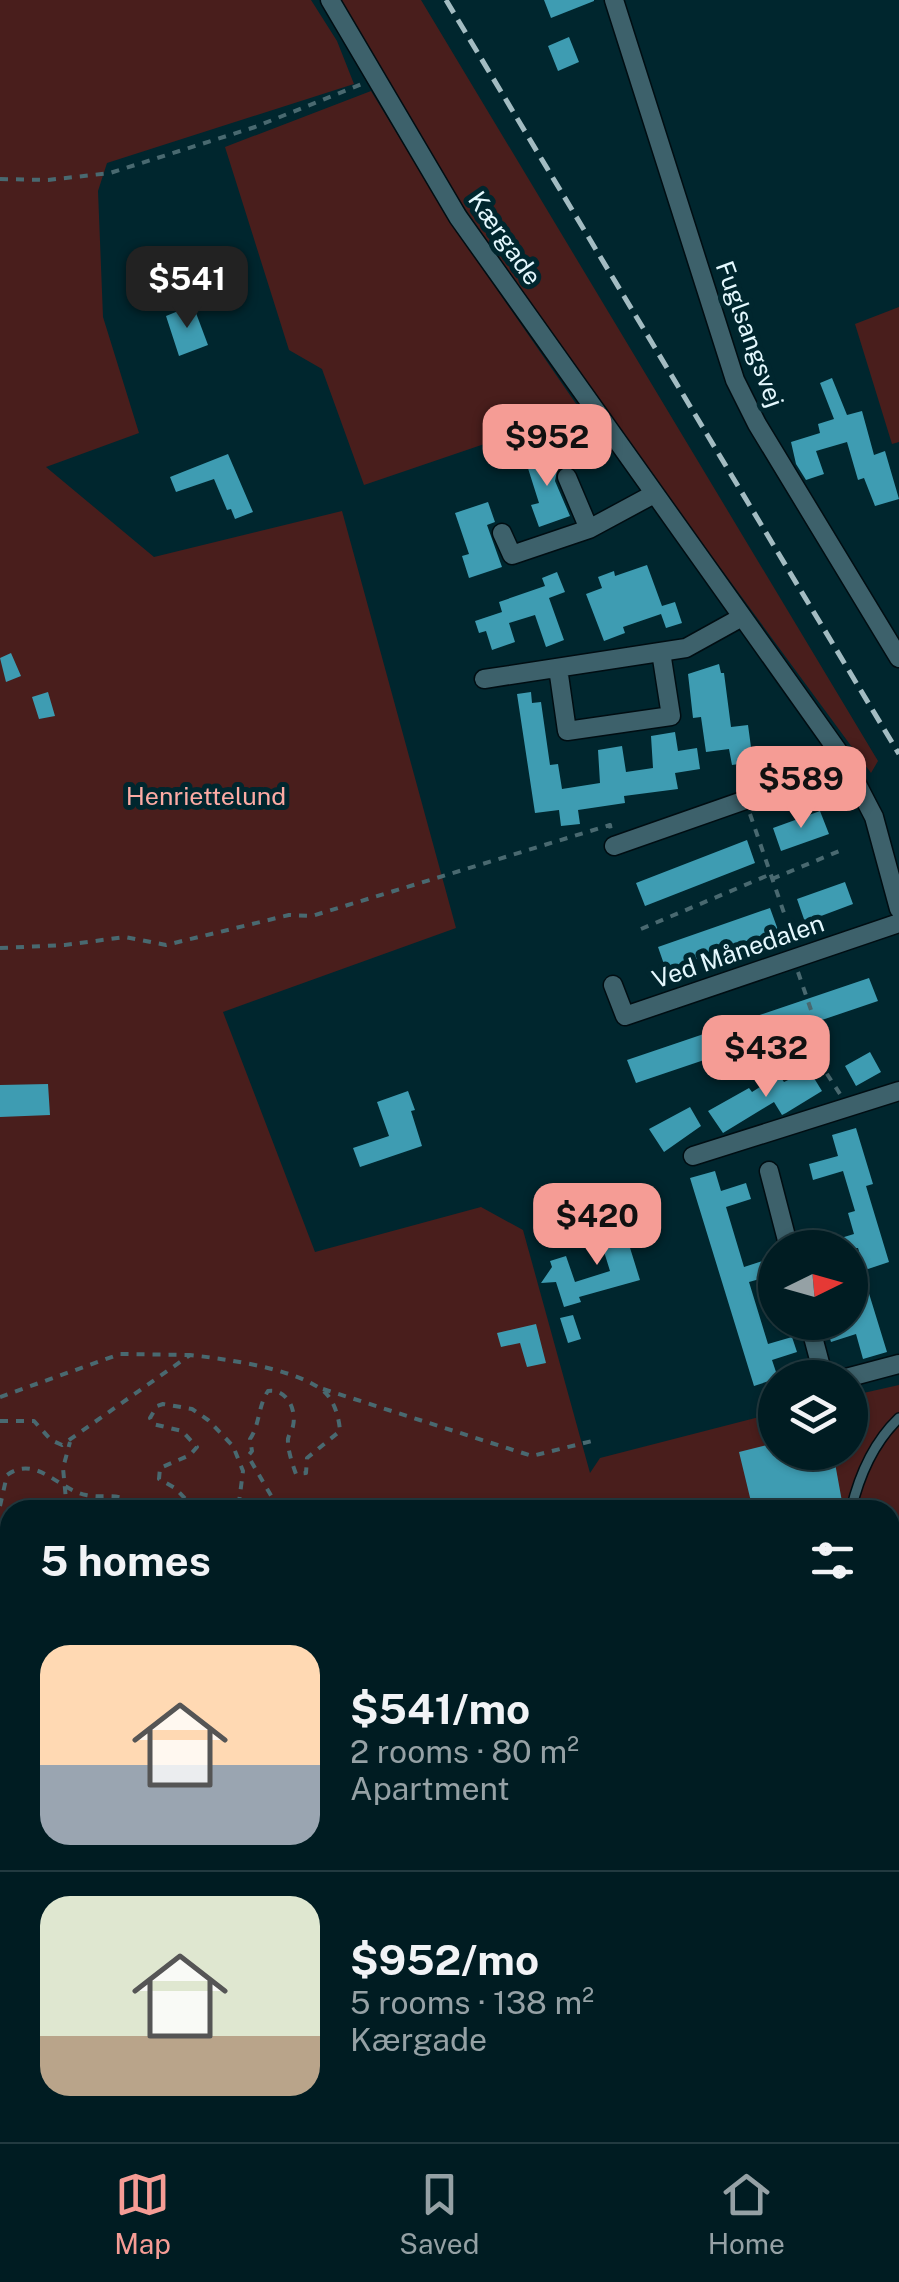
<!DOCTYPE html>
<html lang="en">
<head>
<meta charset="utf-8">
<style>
  :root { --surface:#001c22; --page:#0e292f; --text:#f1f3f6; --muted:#95a1a5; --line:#223a40; --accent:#f59c95 }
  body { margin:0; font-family:"Public Sans",sans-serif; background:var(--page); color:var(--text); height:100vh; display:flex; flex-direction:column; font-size:38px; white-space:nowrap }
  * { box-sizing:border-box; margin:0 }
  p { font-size:32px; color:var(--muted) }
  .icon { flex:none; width:55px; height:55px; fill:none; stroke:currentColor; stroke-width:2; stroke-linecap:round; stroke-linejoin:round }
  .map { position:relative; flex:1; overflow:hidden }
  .side { position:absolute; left:0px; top:1500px; width:900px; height:642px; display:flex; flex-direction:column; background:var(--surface); border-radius:30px 30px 0 0; box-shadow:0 2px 8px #0004,0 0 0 2px var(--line) }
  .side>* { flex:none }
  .needle { width:65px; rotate:85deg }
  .tools { position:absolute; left:758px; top:1230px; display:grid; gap:20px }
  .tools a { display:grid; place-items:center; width:110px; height:110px; border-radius:50%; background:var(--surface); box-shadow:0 2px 8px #0004,0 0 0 2px var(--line); font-size:50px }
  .price { position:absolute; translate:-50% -85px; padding:0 22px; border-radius:20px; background:var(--accent); color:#111; font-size:32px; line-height:65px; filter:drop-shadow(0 2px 5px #0008) }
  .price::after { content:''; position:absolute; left:50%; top:60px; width:30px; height:22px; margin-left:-15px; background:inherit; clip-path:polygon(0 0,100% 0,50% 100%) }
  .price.active { background:#222; color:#fff }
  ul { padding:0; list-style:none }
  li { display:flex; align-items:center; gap:30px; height:250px; padding:0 40px }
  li+li { border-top:2px solid var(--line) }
  li span { display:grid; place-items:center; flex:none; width:280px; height:200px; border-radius:30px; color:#555 }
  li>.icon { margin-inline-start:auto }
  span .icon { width:120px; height:120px; fill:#fffc; stroke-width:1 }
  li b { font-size:42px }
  h2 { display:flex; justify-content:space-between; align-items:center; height:120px; padding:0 40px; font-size:42px }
  .tabs { display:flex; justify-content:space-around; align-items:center; height:140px; border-top:2px solid var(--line); background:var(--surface); font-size:28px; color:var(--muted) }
  .tabs a { display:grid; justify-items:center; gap:5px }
  .tabs .active { color:var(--accent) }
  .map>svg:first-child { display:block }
  .green { fill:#491e1c }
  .building { fill:#3e9cb2 }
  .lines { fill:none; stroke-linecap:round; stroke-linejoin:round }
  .service-casing { stroke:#000d12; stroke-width:12 }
  .minor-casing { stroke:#000d12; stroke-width:21 }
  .path { stroke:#496970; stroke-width:4; stroke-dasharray:8 8; stroke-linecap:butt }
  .service { stroke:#3d616b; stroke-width:9 }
  .minor { stroke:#3d616b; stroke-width:18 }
  .rail { stroke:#a3bcc2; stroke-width:5; stroke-dasharray:15 8; stroke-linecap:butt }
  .labels { text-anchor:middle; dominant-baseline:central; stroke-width:10; stroke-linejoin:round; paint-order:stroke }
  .street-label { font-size:25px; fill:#e4f8fe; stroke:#00262e }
  .park-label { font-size:25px; fill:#fdaba4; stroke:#00262e }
</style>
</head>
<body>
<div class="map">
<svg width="899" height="2142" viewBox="0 0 899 2142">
  <rect width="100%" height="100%" fill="#00262e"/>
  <path class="green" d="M0,0H311L337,41L354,84L107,163L98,191L103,317L139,433L46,467L154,557L342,511L456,928L223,1012L315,1252L481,1207L523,1230L590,1473L600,1458L775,1413V1452H850V1396L899,1385V1642H890V1510H10V1865L0,1867Z
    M340,0H421L878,761L871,773L608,415L457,197Z
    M371,91L455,229L581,411L364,485L322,369L289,350L225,147Z
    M899,307V442L892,444L855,324Z
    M748,2133L750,2142H349L348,2133Z"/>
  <path class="building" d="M544,0H594V1L551,18Z
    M569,37L579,62L558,71L548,46Z
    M193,305L208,345L179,356L166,316Z
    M832,378L847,415L862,411L874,455L885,451L899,499L875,506L864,478L858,480L847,442L816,451L824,474L806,480L796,464L791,442L820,433L818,424L834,419L820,383Z
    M558,451L563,465L557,470L555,481L570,516L539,527L531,505L539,503L526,462Z
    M228,454L253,512L235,519L231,509L227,510L214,479L176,492L170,477Z
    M488,502L495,522L487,525L502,567L469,578L462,556L469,554L455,513Z
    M647,565L662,606L675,602L682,623L666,628L661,614L623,627L625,633L604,641L586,594L602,588L598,577L614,571L615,576Z
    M557,572L565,592L549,598L564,640L546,647L535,615L509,623L515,642L492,650L486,631L479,633L475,621L502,612L499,602L545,586L542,578Z
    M11,653L21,676L6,682L0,658Z
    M719,664L721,673H724L731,727L748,725L753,762L732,765L729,749L706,752L701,717L693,718L688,674Z
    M48,692L55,716L39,719L32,697Z
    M531,692L532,703L541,702L550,765L558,764L562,789L600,783L598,750L622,746L626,772L653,768L651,736L675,732L678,751L697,748L700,769L675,773L678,789L624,796L625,803L578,810L580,824L561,826L559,810L535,813L517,694Z
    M820,811L829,834L781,851L773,828Z
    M747,840L755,863L645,906L636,883Z
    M845,882L853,904L805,922L797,899Z
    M770,908L778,930L666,970L658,947Z
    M869,978L878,1001L636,1083L627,1060Z
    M870,1052L881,1072L856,1086L845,1066Z
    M809,1070L822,1091L786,1113L782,1115L774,1102L723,1133L708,1111L749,1088L752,1092L779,1075L784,1082Z
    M48,1084L50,1115L0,1117V1085Z
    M408,1091L415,1110L411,1111L422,1146L360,1167L353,1148L389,1136L377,1102Z
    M690,1107L701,1126L664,1152L649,1129Z
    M856,1128L873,1184L866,1186L889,1262L865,1270L858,1248H821V1244L854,1234L848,1213L855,1211L843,1171L813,1180L809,1164L838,1156L832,1135Z
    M715,1171L721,1191L746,1183L751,1199L726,1207L744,1267L769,1259L774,1275L749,1282L768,1344L792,1337L797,1352L772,1360L778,1378L754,1386L690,1178Z
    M622,1222L640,1280L579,1297L581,1302L564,1307L556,1282L541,1283L552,1267L550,1261L566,1256L575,1282L610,1271L597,1229Z
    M867,1287L887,1352L863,1359L856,1334L831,1342L826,1326L850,1322V1293Z
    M573,1315L581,1339L568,1343L560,1318Z
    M536,1324L546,1363L527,1367L520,1343L501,1347L497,1333Z
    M775,1443V1452H833L843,1507L830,1510H753L739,1452Z"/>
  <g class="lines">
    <defs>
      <path id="service" d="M851,1510C859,1476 874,1442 899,1418"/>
      <path id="minor" d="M330,0L458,217L845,761L874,817L899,909
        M614,0L735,380L757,424L899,658
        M567,477L589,529
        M502,533L512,555L589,529L654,494
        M558,668L567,731L671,716L661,652
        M484,679L686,648L742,617
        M614,846L828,771L845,761
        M613,985L625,1016L899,923
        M693,1156L899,1091
        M769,1171L789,1248
        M809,1322L824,1378
        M846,1378L899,1364
        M890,1901L899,1899
        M0,2009L10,2006
        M74,2132L77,2142"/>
    </defs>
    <use href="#service" class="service-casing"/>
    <use href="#minor" class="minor-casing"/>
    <path class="path" d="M0,179L48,180L110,173L255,127L362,84
      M750,814L794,942
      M772,879L844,849
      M641,929L771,874
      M0,948L65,945L125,937L166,945L289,915L312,916L610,825L611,831
      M798,972L822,1042L814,1054L840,1094
      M323,1389L532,1456L592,1441
      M0,1397L120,1354L190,1355
      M0,1421H34L51,1440L62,1445L190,1355C226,1359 291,1368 321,1389C333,1397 339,1416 340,1431L307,1458L306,1473L296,1474C293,1466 288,1451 288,1442C287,1436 292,1431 293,1426C297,1409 286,1388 268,1391C258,1406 260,1424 250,1439L252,1451L248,1456L273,1499V1510
      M0,1506L7,1475C36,1454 59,1490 86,1495C100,1498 113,1494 126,1499L125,1503L99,1510
      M67,1510L63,1468L70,1442
      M196,1510L175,1488L159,1479L160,1468L190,1455L197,1447L182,1431L153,1424L150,1418L157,1406L163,1404L192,1409L208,1420L233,1446L243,1471L238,1510
      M0,1612L10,1607
      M890,1705L898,1662L899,1519
      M782,2142L783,2132"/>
    <use href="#service" class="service"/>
    <use href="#minor" class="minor"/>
    <path class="rail" d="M446,0L899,754"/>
  </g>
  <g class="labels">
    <g class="street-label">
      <text transform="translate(505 238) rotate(55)">Kærgade</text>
      <text transform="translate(750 334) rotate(70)">Fuglsangsvej</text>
      <text transform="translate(738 951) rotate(-19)">Ved Månedalen</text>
    </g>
    <g class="park-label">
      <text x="206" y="796">Henriettelund</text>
    </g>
  </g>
</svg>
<div class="tools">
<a><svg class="needle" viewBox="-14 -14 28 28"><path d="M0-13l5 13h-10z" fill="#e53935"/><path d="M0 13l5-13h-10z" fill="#95a1a5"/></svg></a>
<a><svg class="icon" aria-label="layers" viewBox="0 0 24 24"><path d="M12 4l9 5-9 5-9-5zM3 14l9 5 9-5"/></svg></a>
</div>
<b class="price active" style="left:187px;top:331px">$541</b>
<b class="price" style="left:547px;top:489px">$952</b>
<b class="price" style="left:801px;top:831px">$589</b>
<b class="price" style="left:766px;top:1100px">$432</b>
<b class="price" style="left:597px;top:1268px">$420</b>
<section class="side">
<h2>5 homes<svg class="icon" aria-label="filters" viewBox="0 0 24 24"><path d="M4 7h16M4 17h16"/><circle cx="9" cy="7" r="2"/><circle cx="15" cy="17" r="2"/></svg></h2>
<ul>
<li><span style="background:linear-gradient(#ffd9b3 60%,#9aa5b1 0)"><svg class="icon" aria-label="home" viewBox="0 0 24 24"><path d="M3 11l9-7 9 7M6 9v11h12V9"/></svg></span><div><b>$541/mo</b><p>2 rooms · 80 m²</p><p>Apartment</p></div></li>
<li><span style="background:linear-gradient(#dfe7d0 70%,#b9a48a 0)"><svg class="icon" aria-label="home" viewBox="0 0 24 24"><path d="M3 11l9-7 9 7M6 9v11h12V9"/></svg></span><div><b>$952/mo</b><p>5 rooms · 138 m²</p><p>Kærgade</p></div></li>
</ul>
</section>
</div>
<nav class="tabs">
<a class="active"><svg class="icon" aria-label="map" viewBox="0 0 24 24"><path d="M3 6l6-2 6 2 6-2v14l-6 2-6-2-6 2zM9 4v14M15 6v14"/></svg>Map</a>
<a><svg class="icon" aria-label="saved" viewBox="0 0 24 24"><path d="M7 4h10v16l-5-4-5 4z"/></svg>Saved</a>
<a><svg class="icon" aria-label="home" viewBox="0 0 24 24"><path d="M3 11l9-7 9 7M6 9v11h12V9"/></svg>Home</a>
</nav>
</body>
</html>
